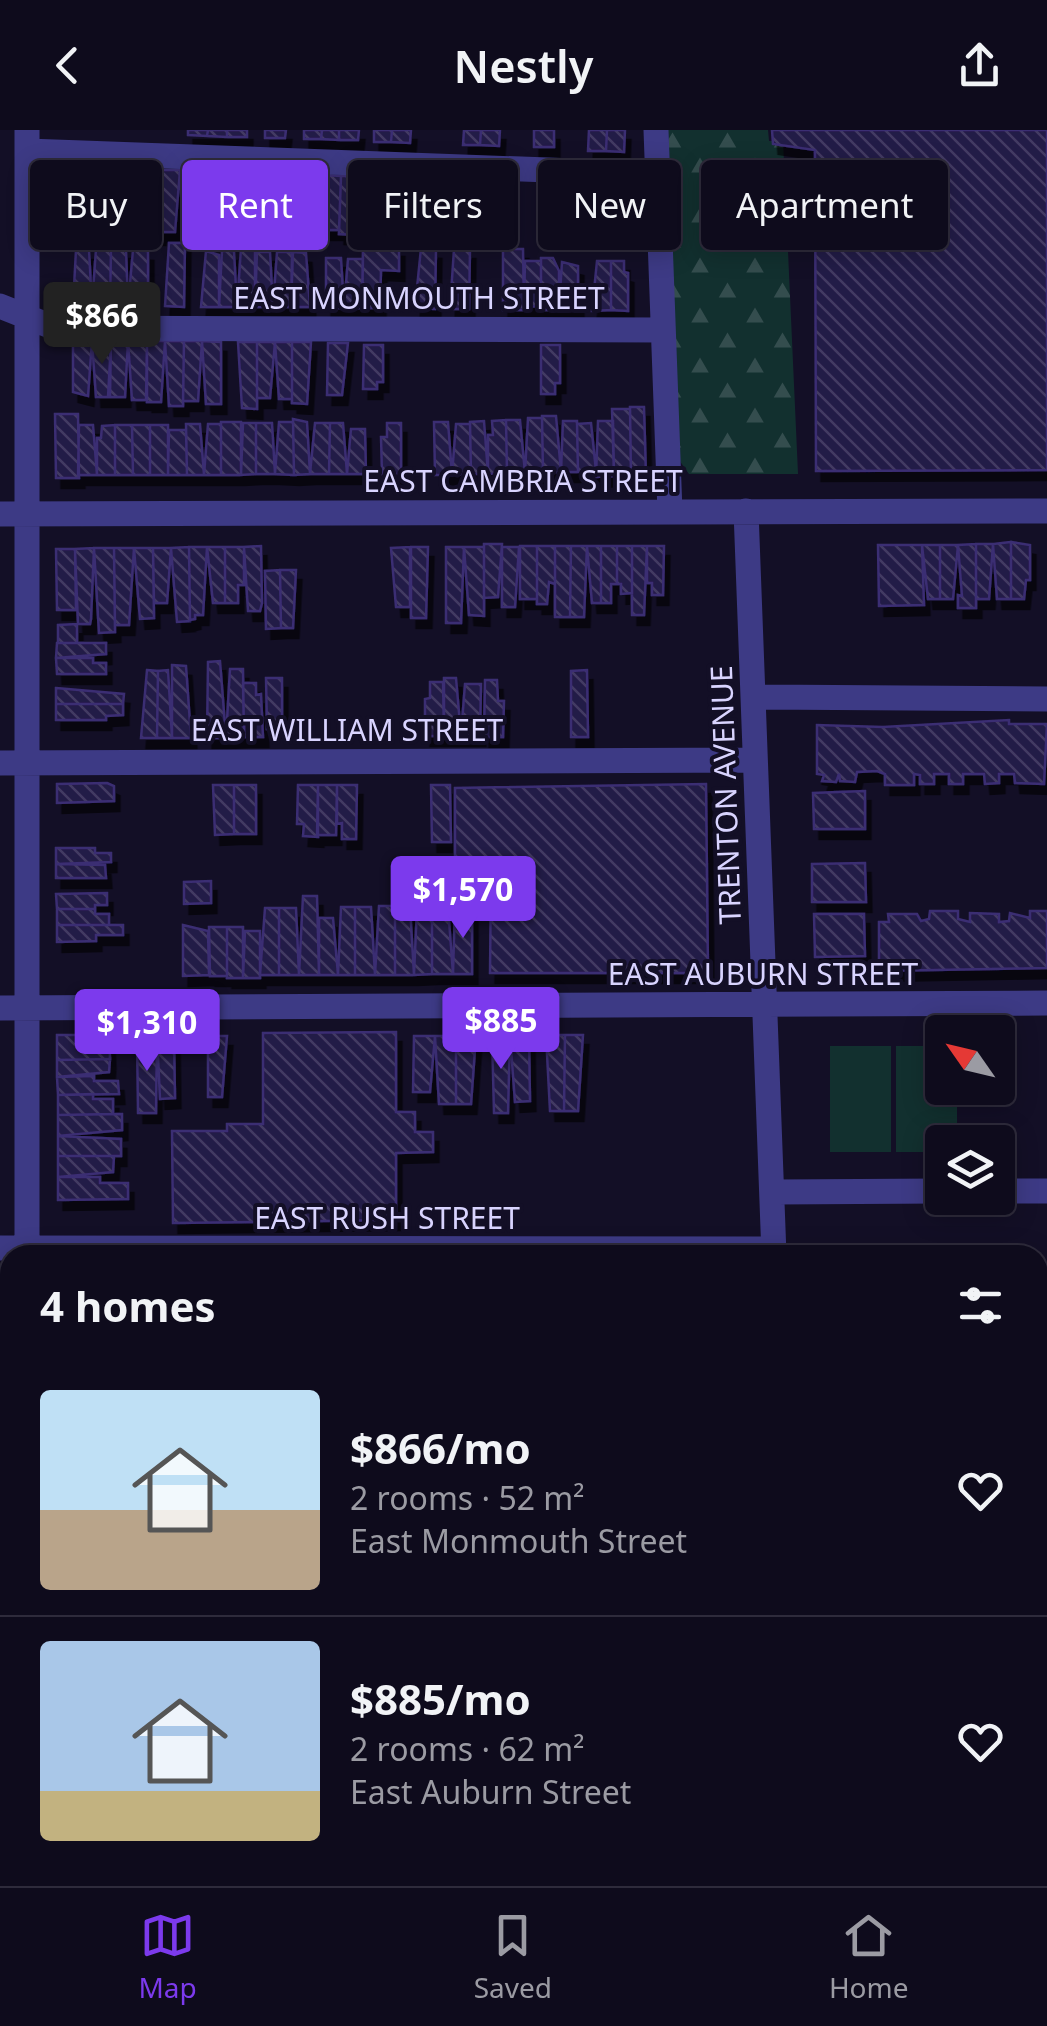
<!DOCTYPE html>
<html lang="en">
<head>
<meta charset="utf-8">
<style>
  :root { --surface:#0e0b1c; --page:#171425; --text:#f1f3f6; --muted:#9b9ba3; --line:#2e2b3b; --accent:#7c3aed }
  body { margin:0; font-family:"Noto Sans",sans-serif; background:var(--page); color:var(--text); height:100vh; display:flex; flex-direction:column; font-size:38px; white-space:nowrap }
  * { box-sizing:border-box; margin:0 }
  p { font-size:32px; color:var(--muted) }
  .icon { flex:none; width:55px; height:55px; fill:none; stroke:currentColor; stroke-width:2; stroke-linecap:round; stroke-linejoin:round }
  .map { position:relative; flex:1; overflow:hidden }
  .drawer { position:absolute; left:0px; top:1115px; width:1048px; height:642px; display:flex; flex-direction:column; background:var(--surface); border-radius:30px 30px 0 0; box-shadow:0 5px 25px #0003,0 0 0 2px var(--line) }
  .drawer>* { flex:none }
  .guide { position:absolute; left:30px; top:30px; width:988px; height:90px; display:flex; gap:20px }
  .needle { width:65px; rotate:304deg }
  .tools { position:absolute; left:925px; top:885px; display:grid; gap:20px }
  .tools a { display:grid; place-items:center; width:90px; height:90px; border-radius:10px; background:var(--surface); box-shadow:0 5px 25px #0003,0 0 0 2px var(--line); font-size:50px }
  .price { position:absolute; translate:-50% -85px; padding:0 22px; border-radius:10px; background:var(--accent); color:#fff; font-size:32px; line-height:65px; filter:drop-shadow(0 2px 5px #0008) }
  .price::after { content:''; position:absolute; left:50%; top:60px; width:30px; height:22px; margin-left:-15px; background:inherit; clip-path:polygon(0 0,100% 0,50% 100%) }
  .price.on { background:#222; color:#fff }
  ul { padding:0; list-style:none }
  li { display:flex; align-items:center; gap:30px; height:250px; padding:0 40px }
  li+li { border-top:2px solid var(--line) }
  li span { display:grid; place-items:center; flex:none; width:280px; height:200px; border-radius:10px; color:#555 }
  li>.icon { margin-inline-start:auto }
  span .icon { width:120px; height:120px; fill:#fffc; stroke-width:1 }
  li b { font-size:42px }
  h2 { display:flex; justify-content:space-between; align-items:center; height:120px; padding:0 40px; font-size:42px }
  .chip { padding:0 35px; border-radius:10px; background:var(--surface); box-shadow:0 5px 25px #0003,0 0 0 2px var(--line); font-size:35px; line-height:90px }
  .chip.on { background:var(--accent); color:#fff }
  header { display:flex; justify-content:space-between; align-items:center; height:130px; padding:0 40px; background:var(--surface); font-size:45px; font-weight:600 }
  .tab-bar { display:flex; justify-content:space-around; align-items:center; height:140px; border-top:2px solid var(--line); background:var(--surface); font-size:28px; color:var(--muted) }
  .tab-bar a { display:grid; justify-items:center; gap:5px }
  .tab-bar .on { color:var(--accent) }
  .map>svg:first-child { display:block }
  .forest { fill:url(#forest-firs) }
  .garden { fill:#12302f }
  .building { fill:url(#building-back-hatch); stroke:#3b2d73; stroke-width:2.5; filter:url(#shadow) }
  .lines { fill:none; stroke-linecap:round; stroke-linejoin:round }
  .minor { stroke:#3d3a85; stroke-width:25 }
  .labels { text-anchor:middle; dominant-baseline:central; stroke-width:8; stroke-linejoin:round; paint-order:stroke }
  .street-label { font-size:30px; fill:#d9d4ff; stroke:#130f26 }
</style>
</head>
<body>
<header><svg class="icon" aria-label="back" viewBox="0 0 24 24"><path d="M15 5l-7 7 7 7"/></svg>Nestly<svg class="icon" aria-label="share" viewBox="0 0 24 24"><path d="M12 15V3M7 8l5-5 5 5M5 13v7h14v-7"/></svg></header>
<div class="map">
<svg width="1047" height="1756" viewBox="0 0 1047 1756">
  <defs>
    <pattern id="forest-firs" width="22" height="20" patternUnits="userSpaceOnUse" patternTransform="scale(2.5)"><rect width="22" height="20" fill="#12302f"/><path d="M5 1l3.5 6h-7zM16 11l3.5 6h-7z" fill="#344d4e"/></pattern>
    <pattern id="building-back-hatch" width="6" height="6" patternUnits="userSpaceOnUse" patternTransform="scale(2.5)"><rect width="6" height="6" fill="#241b47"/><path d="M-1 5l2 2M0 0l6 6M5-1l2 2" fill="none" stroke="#433b63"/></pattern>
    <filter id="shadow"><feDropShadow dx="5.5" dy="10" stdDeviation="0" flood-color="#0009"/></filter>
  </defs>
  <rect width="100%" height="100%" fill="#130f26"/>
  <path class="forest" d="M668,0H768L769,11H783L798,344H689L677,327Z"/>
  <path class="garden" d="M830,916H891V1022H830Z
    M896,916H942V958H957V1012H942V1022H896Z"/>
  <path class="building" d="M188,0H208L207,6L188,5Z
    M208,0H227V7L207,6Z
    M227,0H247V7H227Z
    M265,0H286L285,8H265Z
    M304,0H322L321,9H304Z
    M322,0H339V10L321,9Z
    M339,0H359L358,10H339Z
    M374,0H392L391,12H374Z
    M392,0H411L410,13L391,12Z
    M464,0H481L480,15H463Z
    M481,0H500L499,16L480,15Z
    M534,0H554V17H534Z
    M589,0H607L606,21H588Z
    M607,0H625L624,22L606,21Z
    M772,0H1047V340L816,341L815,20L773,14Z
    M56,38H74V90H55Z
    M144,39L162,40L160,105H146Z
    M162,40H180L175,102H160Z
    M180,40H199L197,100H183Z
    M199,40L216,41L210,97L197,96Z
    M216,41L234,42L231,102L218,101Z
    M251,43H270L268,95L253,94Z
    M270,43L288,44L282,102L268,101Z
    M288,44H305L303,104H289Z
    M323,45L341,46L339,100H325Z
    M341,46H360L353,105L339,104Z
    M360,46L378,47L376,98L391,99L390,112H374V104H360Z
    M393,49L412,50L411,95L397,94V87H392Z
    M412,50H430L425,95H411Z
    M430,50H449L447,102L433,101Z
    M169,113H185L184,177L165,176Z
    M363,116L399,117V141L381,140L380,178H362Z
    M241,118H255V177H237Z
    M421,118L436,119L435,179L415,178Z
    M96,119H111L110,176H92Z
    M111,119H126L128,176H110Z
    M454,119H470L469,179H450Z
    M503,119H523L524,180H503Z
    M76,120H89L92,176H73Z
    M133,120L148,121V176H128Z
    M206,121L219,125V177H201Z
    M222,121H234L237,177H219Z
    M257,122H270L273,177H255Z
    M277,122H291L292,126L291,177H273Z
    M293,122L306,123L310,177H291Z
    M326,128H341L344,178H326Z
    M541,128H553L559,141V180H541Z
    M348,129H363L362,178H344Z
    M525,131H541V176L524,177Z
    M597,131H611V180L592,181Z
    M611,131H624V142L628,143V181L611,180Z
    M562,132L578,136V180H559Z
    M73,211H92L88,266L73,262Z
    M92,211H111L108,267H96Z
    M111,211H128L125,267H110Z
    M128,211H147L146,270H132Z
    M147,211H165L161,272H147Z
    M165,211H184L183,276H169Z
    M184,211H202L198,271H183Z
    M202,211L221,212V274H206Z
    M238,212H257V279L242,278Z
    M257,212H275L270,268H257Z
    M275,212H292V269H279Z
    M292,212H311L307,274L292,273Z
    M328,213H348L342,265H327Z
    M364,215H383V252H377V259H363Z
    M541,215H560V253H555V264H541Z
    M630,277H644L646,346H631Z
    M612,279H630L631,346H614Z
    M55,284H78L79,348H56Z
    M542,286H556L561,342L543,343Z
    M528,288H542L543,343H525Z
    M293,289L307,292L310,344L294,345Z
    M506,290H520L525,343H507Z
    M506,290L507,343L488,344V305H493L492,291Z
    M484,291L488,344H471L470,292Z
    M563,291H577L578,342H561Z
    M598,291H613L614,346L596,347Z
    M221,292H241V345H221Z
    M279,292H293L294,345L275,344Z
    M434,292H448L452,345H435Z
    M243,293H256V344L241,345Z
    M256,293H272L275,344H256Z
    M315,293H330L329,344H310Z
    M330,293H343L347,344H329Z
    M387,293H401V344H382L381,307H387Z
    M591,293L596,341L578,342L577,294Z
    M186,294H200L204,345H187Z
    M208,294H221V345H204Z
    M456,294H470L471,344L452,345Z
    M79,295H93L97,345H78Z
    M115,295H132L133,345H115Z
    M115,295V345H97V308H101L102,296Z
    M132,295H150V345H133Z
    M150,295H168V345H150Z
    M351,299H365L366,344H347Z
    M169,300H186L187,345H168Z
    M1011,412V469H997L993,414Z
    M1011,412L1030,415V450H1026L1024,469H1011Z
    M484,414H502L498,467L484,468Z
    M976,414H993L989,469H976Z
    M976,414V478H958V465L962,466L958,415Z
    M878,415H922L924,475L879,476Z
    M922,415H940V469H928Z
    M940,415H958L953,469H940Z
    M261,416L262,473L260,481H248L244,417Z
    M520,416H537V469H520Z
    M537,416H555V454L549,452L547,474H537Z
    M555,416H571L570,487H555Z
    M571,416H587L584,487H570Z
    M587,416H601V473H592Z
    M601,416H617V454H611V473H601Z
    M617,416H632V463L621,464V454H617Z
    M632,416H647L644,485H632Z
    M647,416H664L663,465H652V453H647Z
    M189,417H207L203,485H195V489L190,490Z
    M189,417L190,491L177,492L171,418Z
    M207,417H225V473H213Z
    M225,417H244V455H238V473H225Z
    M410,417V477H396L391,418Z
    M411,417H428L426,488H411Z
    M446,417H464L461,493H446Z
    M464,417H484V486L469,485Z
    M502,417H519L515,477H502Z
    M94,418H114L115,502L99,503Z
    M94,418L91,489L90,494H78L75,419Z
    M114,418H134L129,495H115Z
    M134,418H153L154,488L140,489Z
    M153,418H171L167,473H154Z
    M56,419H75L76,480H57Z
    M280,440H296L293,498H281Z
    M280,440L281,498L266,499L265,441Z
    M77,494V513H58V495Z
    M57,513H106V524L56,528Z
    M56,528H93V533H106V544H57Z
    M220,531L226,608H207L208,532Z
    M172,535L186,536L191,608H172Z
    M230,539H243L244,607L226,608Z
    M147,540L158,541L157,608H141Z
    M168,540L172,608H157L158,541Z
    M587,540L588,607H571V541Z
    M266,548H282V595L271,599H267Z
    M444,548H456L461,606H444Z
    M485,550H497L498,571H504L503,607H484Z
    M430,552H443L444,606H425V569L430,568Z
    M243,553H256V565L261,564L263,607H244Z
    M465,554H481L480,606H461Z
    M56,558L124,564L123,574H56Z
    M56,574H123V585L106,586V590H56Z
    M1009,590V594H1047L1044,654L1015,653L1014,644H999V653L985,654L984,644H963V654H949V644H934V654H920V645L914,644V655H885V644L877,641L857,642L855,652L840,651L839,644L836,652L822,651L824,645L817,644V595L883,597Z
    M107,653L114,656V671L57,673V654Z
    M706,654L708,843H490L491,744H455V658Z
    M213,655H234V704L215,705Z
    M234,655H256V704H234Z
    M298,655H318V707L303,706L304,694H297Z
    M318,655H337L336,705H317Z
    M337,655H357L356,709H342V693L337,694Z
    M431,655H450L451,712H432Z
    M865,661V699H814L813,663Z
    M56,718H95V723H111V732L56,734Z
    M865,733L866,772H812V734Z
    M56,734L105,735L106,748H56Z
    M211,751V773L184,774V752Z
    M107,763V775H95V779H57L56,764Z
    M303,766H317L319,845H299Z
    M379,776H395V845H375Z
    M455,776H472V844H453Z
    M341,777H355V845H338Z
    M355,777H371L375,845H355Z
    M395,777H410L414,845H395Z
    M448,777L453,844H432V778Z
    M265,778H279V845H260Z
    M279,778H296L299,845H279Z
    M417,778H432V844L414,845Z
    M57,779H95V784H109V795H57Z
    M930,781H958V789L970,792V783L999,784V792L1009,791L1010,783L1030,788V781H1047V838L879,841V792H889L888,784H917L921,791L929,789Z
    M814,784H864L865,826L815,827Z
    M319,788H333L338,845H319Z
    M57,795H123V805H96V811L57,812Z
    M183,795L208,801L209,845L183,846Z
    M209,797H227V846H210Z
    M227,797H243V848H227Z
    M245,801H260V848H243Z
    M396,902V982H415V1002H433V1022L396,1023V1090L173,1093L172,1001H227V994H263V903Z
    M57,905H109L110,929L57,930Z
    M157,905H174L175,968L160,969Z
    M157,905L156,983H138L137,906Z
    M492,905H510L508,983H494Z
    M510,905H529L530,971L515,972Z
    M546,905H565L564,981H550Z
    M565,905H583L578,981H564Z
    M208,906H227L222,967H208Z
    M414,906H435L430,962H413Z
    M435,906H456V974H439Z
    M456,906H476L471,974H456Z
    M110,929L109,942L57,947V930Z
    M94,946V951H118L119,964L58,965L57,947Z
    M93,964V969H113V984L58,985V965Z
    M122,984V1000L58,1006V985Z
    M58,1006L121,1009V1026H58Z
    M58,1026H114L113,1042L58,1047Z
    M58,1047H100V1053H128V1069L58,1070Z
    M76,1748H244V1756H86Z"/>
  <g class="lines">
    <path class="minor" d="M27,0V1125
      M656,0L670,382
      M27,21L657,44
      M0,176L55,198L663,200
      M746,381L774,1125
      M0,384L1047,381
      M753,567L1047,569
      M0,633L755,630
      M0,878L1047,873
      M998,1061H1047
      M775,1062L942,1061
      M0,1118L774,1119
      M1038,1367H1047
      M0,1370H10
      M0,1598L10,1599
      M28,1756V1748"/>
  </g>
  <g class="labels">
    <g class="street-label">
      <text x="419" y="167">EAST MONMOUTH STREET</text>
      <text x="523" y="350">EAST CAMBRIA STREET</text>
      <text x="347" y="599">EAST WILLIAM STREET</text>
      <text transform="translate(725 665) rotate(-92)">TRENTON AVENUE</text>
      <text x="763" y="843">EAST AUBURN STREET</text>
      <text x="387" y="1087">EAST RUSH STREET</text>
    </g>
  </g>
</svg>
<div class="tools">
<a><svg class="needle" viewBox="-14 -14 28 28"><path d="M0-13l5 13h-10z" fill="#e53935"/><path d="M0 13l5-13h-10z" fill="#9b9ba3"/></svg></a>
<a><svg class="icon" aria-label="layers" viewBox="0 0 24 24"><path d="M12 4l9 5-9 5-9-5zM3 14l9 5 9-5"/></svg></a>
</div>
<b class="price on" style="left:102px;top:237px">$866</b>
<b class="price" style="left:463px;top:811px">$1,570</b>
<b class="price" style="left:501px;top:942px">$885</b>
<b class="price" style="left:147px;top:944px">$1,310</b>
<div class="guide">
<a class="chip">Buy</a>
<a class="chip on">Rent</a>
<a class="chip">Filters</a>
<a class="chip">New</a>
<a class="chip">Apartment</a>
</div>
<section class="drawer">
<h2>4 homes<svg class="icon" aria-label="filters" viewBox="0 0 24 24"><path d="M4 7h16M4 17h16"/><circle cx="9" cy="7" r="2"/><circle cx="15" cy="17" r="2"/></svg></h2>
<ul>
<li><span style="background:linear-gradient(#bfe0f5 60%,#b9a48a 0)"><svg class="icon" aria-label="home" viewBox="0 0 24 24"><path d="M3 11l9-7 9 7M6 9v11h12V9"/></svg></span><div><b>$866/mo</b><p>2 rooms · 52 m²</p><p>East Monmouth Street</p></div><svg class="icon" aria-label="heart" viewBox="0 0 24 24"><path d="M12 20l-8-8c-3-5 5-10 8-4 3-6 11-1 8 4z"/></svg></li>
<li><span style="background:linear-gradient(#a9c7e8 75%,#c2b280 0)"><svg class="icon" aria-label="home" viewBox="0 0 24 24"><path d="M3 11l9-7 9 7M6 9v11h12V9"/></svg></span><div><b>$885/mo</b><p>2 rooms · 62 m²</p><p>East Auburn Street</p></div><svg class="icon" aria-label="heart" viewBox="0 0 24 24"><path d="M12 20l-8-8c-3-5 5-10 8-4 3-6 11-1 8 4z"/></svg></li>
</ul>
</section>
</div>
<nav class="tab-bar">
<a class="on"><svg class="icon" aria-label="map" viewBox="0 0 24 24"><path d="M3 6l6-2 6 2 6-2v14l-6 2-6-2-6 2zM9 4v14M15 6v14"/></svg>Map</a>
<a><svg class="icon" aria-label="saved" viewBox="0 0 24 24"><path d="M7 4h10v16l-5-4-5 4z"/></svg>Saved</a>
<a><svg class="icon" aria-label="home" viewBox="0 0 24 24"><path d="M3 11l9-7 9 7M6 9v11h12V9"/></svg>Home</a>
</nav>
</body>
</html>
